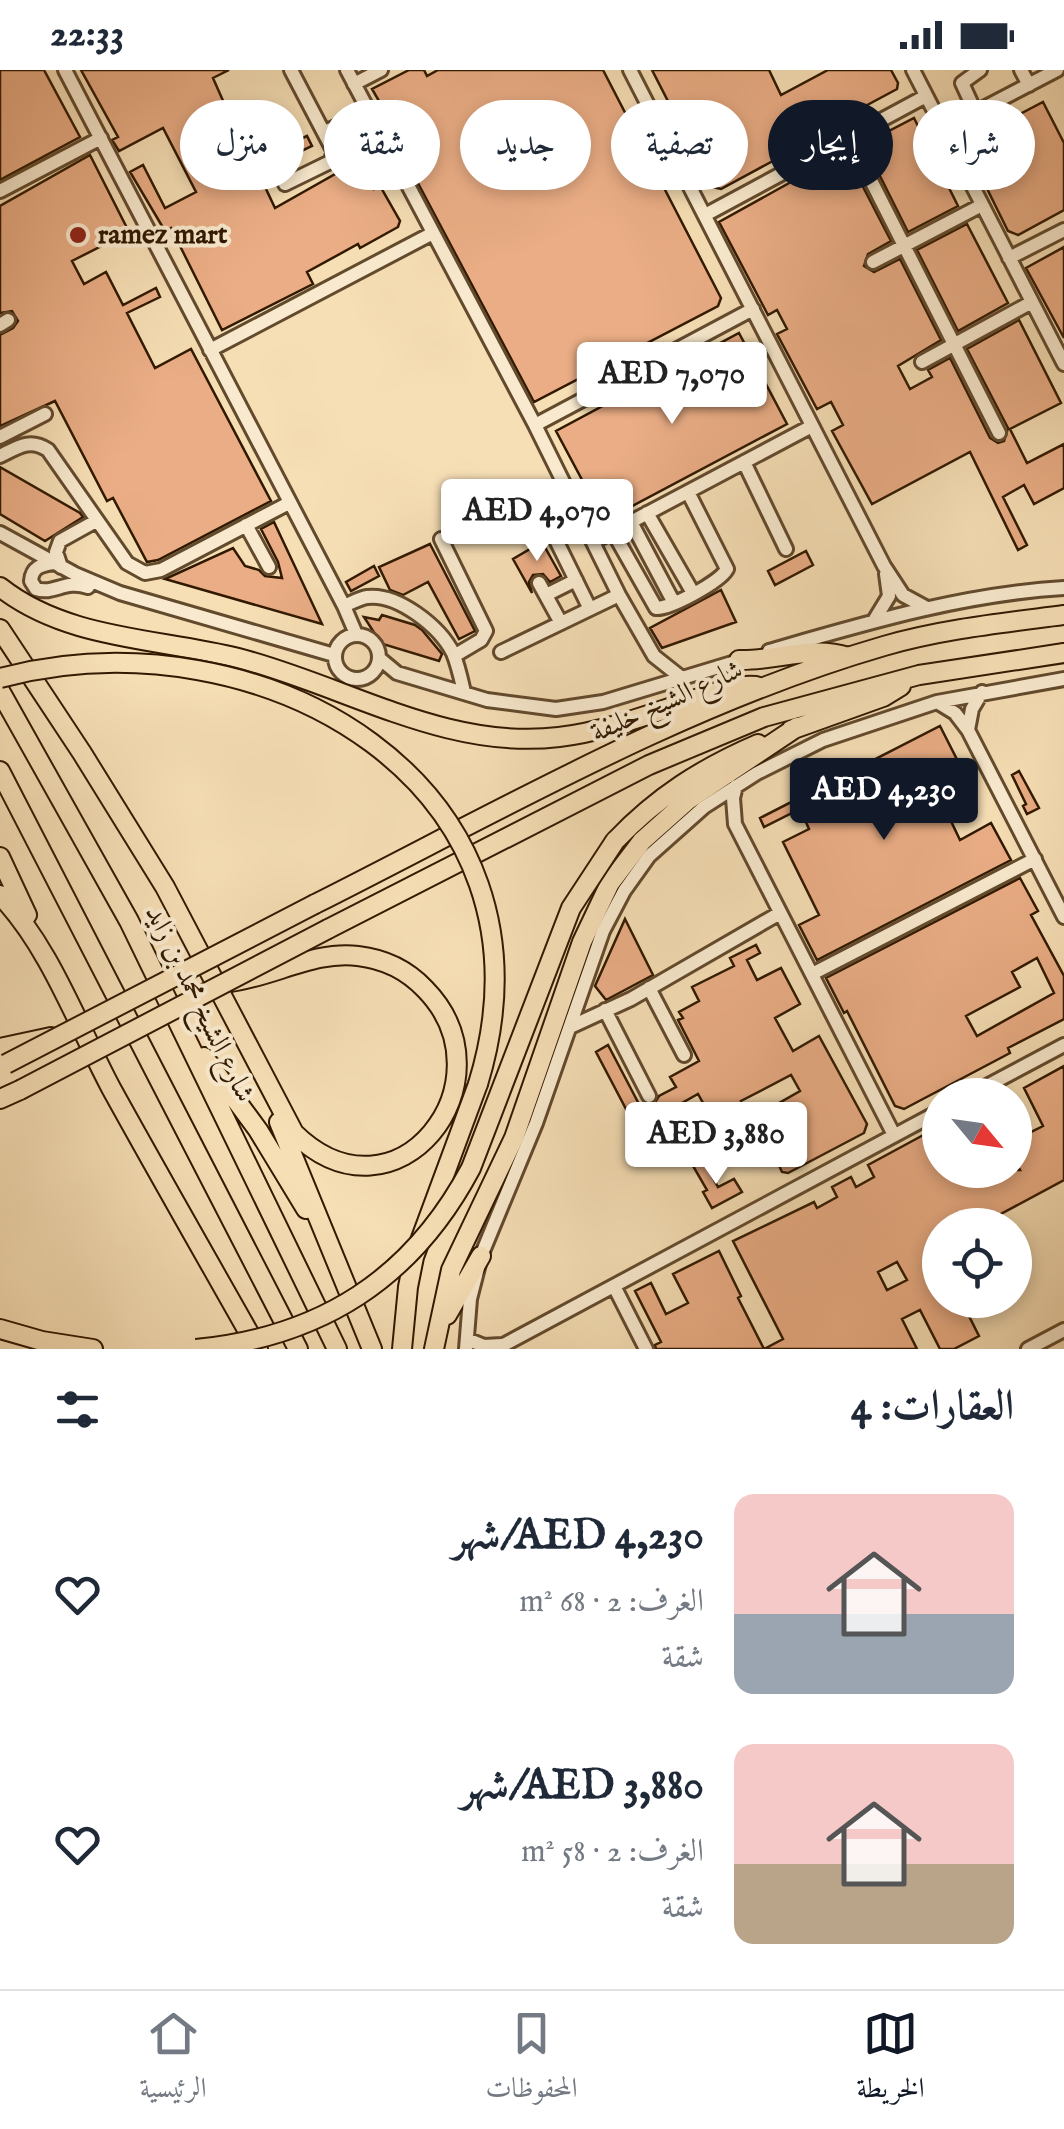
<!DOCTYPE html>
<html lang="ar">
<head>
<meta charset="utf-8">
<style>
  :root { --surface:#fff; --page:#f2f2f3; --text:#1f2937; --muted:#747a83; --line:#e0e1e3; --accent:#111827 }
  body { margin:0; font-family:"IM FELL English",Amiri,serif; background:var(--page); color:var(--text); direction:rtl; height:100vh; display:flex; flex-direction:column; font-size:38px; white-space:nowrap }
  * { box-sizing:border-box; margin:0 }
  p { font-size:32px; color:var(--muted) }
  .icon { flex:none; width:55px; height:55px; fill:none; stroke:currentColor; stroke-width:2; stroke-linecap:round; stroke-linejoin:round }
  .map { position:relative; height:1279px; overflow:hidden; direction:ltr }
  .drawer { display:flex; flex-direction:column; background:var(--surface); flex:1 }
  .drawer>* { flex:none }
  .hud { position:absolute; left:30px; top:30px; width:1005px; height:90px; direction:rtl; display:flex; gap:20px }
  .needle { width:65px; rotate:119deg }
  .fabs { position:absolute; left:922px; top:1008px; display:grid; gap:20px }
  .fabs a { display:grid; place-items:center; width:110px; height:110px; border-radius:50%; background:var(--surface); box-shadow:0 5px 15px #0003; font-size:50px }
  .price { position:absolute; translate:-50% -85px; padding:0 22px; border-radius:10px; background:#fff; color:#222; font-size:32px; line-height:65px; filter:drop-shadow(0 2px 5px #0008) }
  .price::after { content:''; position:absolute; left:50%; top:60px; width:30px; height:22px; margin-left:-15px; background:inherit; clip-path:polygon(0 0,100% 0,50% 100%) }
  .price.selected { background:var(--accent); color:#fff }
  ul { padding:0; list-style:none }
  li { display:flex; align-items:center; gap:30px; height:250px; padding:0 50px }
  li span { display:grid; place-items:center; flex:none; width:280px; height:200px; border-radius:20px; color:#555 }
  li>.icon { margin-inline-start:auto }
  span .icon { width:120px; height:120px; fill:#fffc; stroke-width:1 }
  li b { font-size:42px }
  h2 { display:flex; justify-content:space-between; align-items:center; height:120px; padding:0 50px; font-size:42px }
  .tag { padding:0 35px; border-radius:45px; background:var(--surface); box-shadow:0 5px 15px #0003; font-size:35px; line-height:90px }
  .tag.selected { background:var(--accent); color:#fff }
  .status { display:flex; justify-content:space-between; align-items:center; height:70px; padding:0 50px; background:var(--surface); direction:ltr }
  .status svg { height:28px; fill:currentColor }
  .dock { display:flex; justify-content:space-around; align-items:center; height:140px; border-top:2px solid var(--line); background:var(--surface); font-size:28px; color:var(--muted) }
  .dock a { display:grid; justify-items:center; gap:5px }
  .dock .selected { color:var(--accent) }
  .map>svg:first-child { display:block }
  .building { fill:#eaad85; stroke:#311900; stroke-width:2.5; fill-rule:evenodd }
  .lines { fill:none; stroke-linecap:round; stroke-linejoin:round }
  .minor-casing { stroke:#624a2d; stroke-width:18 }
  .highway-casing { stroke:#311900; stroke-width:22 }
  .minor { stroke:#f9eacf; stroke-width:12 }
  .highway { stroke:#f6deb5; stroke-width:18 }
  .highway-bridge-casing { stroke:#311900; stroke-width:22; stroke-linecap:butt }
  .highway-bridge { stroke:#f6deb5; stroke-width:18 }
  .poi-dot { fill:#8f2418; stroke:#f9eacf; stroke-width:4 }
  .labels { text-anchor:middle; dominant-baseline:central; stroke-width:8; stroke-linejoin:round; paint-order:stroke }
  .poi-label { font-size:28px; font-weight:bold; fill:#311900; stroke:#f9eacf; text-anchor:start }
  .street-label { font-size:28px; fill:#311900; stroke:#f9eacf }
</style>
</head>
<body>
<div class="status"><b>22:33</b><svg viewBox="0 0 49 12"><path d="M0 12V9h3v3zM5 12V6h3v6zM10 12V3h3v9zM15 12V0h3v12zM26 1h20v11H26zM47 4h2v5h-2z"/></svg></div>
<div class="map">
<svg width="1064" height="1279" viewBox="0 0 1064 1279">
  <rect width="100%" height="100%" fill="#f6deb5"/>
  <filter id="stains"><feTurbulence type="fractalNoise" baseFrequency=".002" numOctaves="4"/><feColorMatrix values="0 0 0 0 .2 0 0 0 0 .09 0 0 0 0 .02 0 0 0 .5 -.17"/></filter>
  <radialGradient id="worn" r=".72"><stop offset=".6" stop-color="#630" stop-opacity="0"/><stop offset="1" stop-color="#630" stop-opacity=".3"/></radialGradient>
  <path class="building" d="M0,0H44L80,67L0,110Z
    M81,0H229L213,8L228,42L241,36L249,50L235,57L253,92L286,76L278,59L288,54L296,71L307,66L312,76L258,102L275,138L360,90L374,119L380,116L400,151L398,157L360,178L358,174L307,202L313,214L222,260L171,158L165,161L130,102L143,95L165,138L196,122L163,58L119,81L112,70L118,67Z
    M409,0H424L427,6L438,0H603L721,228L718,236L534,332L376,34L379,31L372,19Z
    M652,0H769L781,25L828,0H891L898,13L897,19L804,69L806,73L721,119L712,117Z
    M1043,32L1064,73V140L1018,165L1008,161L954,52L967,47L969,50L973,48L982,64Z
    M914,48L958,136L908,162L864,74Z
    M845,82L891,171L868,184L864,196L874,202L900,189L941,270L898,296L910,319L932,307L928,300L950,288L990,368L998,373L1004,371L1008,358L967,279L1019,250L1061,333L1010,359L1027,393L1064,374V418L1034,434L1024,415L1003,427L1027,475L1018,480L970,382L872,434L832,361L843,355L831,332L817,339L777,264L787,259L777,240L768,245L719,152Z
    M90,85L129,162L72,191L84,214L106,202L123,235L156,218L160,227L127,243L155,298L191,279L271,431L158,490L147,492L113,428L107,431L55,331L0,356V265L13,258L18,251L12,241L0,243V136Z
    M967,154L1008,233L958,261L917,180Z
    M1064,177V268L1026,198Z
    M739,263L787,354L604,451L556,361Z
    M0,397L80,443L83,447L45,471L0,444Z
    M274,452L322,554L165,509L233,478L245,496L259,500L265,506L282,508L278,492L261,459Z
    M542,472L561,506L550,512L543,504L533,505L529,512L532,523L513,489Z
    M430,474L475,561L459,569L428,512L403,525L390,520L379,497Z
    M806,481L813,495L775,515L768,501Z
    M374,496L379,506L351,521L346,512Z
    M721,520L736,552L662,578L650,558Z
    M382,545L415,555L422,560L442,584L439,591L376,572L377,567L364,547L379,550Z
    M940,656L969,713L940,728L960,770L991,753L1011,790L817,890L799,855L819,845L783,772L809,759L800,739L764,757L760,748Z
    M1019,701L1039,738L1027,744L1023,736L1026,734L1012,705Z
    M1020,808L1038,841L1031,845L1064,906V949L1008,978L1010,983L904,1039L895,1036L847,941L844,943L826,908ZM1037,888L1054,923L977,966L966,946L1020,917L1012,902Z
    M625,849L653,905L606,930L595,916Z
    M756,875L760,883L747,890L757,910L781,898L800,934L775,948L793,981L819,966L867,1054L864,1063L788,1103L782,1102L763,1061L749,1067L744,1053L800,1021L791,1005L741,1031L750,1048L729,1060L715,1036L707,1040L698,1024L682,1033L687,1043L676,1049L671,1039L636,1058L596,982L608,975L640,1036L654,1034L659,1026L676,1017L670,1007L699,991L678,950L683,948L679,942L699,931L692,917L734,896L730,888Z
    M1064,996V1110L999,1145L1004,1155H940V1230H995L968,1244L979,1266L954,1279H940L920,1240L902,1249L917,1279H656L655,1275L661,1272L635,1221L651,1213L666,1244L688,1233L673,1204L719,1181L741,1226L738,1228L764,1279L783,1269L733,1171L814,1132L817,1138L837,1127L832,1117L851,1107L856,1117L874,1107L868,1095L940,1056V1100H1020L1015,1090V1070L1043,1056L1024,1018ZM897,1192L907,1210L887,1220L878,1202Z
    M703,1090L718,1117L734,1109L742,1122L712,1138L703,1122L707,1120L693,1096Z"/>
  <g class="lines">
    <defs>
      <path id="minor" d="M65,0L344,536L356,564
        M347,0L535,355L619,525L654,586L683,609
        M630,0L884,496L903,525L925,537
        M913,0L1064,294
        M980,0L962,13L973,37L980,40L1057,0
        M1021,0L1029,15
        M354,14L381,0
        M937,49L971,34
        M325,62L368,42
        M849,67L999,363
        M285,114L330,92L334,82L291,0
        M0,121L101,68
        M705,145L926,26
        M1009,188L1064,160
        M873,192L982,135
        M0,255L8,250
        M210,280L433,163
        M922,292L1032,232
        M535,355L753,239
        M0,367L45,344
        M0,386C18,377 30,368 48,380L127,493L145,503L161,500L289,433
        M744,392L786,479
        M647,443L693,523
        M631,452L674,533
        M246,455L269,497
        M613,462L656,538C670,539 720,512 727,499L688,422
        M0,463L75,504L120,523L334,585
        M441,469L486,561L481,570L454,586
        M557,472L590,539
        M593,472L812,356
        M53,493C41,495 32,497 31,511L36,519C54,525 65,509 88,517
        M61,497L56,482L60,471L96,451
        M539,513L561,553
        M546,525L576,510
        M344,536C351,533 360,528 367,527C398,523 440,557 453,583C458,595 461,609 464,622
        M875,549L889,526L886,504
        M335 587a22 22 0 1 1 44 0a22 22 0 1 1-44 0Z
        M769,581C866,553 963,524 1064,518
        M501,582L619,525
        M379,588L397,603L487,630L556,639L603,632L745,589
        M937,632L955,643L968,660L1064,847
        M968,660L972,639L982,622
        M736,716L733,728L735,754L894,1065
        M812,904L1035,789
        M649,918L684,985
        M605,940L649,1026
        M570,957L631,929L780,843
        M970,1025L1064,975
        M614,1216L646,1279
        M467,1269L484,1276L502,1275
        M466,1279L470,1229L481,1186L536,1053L603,861L624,821L649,786L704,737L757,703L823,670L937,632L1064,609
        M496,1279L940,1041
        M1028,1279L1064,1260"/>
      <path id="highway" d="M0,517C67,570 158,568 238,588C344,615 446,681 559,667C603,662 647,645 690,631C711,624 734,614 756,616
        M0,559L82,683L165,817L294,1063C396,1163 515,1011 425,919C407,900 384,889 358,886C316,880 272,907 230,912
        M739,590C777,591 811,575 848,587
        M0,621L129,851L337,1279
        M791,660L883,627L901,616
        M0,701L298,1279
        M615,771C657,727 702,698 758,674
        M0,787L27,845
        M0,825C50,877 77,954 111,1018C159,1105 209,1192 258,1279
        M315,834C500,741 684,634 884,576C943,559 1003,553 1064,545
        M328,859L649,695L764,647L919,605L1064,583
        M0,978L51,967
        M204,987L258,1060L306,1139
        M0,1029L20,1020
        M279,1052L372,1279
        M447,1245L481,1186
        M0,1259L42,1271L93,1279
        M402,1279L408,1217L414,1187L478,1014
        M434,1279L451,1200L514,1068L582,872L610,813L642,771L688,730L797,657"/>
    </defs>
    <use href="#minor" class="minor-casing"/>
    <use href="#highway" class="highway-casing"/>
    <use href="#minor" class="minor"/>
    <use href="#highway" class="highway"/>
    <defs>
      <path id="highway-bridge" d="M0,608C261,539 570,714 478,1014
        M6,994L315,834
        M20,1020L328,859
        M196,1279C321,1267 412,1209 471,1098L571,838L615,771"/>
    </defs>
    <use href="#highway-bridge" class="highway-bridge-casing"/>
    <use href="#highway-bridge" class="highway-bridge"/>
  </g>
  <circle class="poi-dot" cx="78" cy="165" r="10"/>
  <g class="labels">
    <g class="poi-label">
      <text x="98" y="165">ramez mart</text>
    </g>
    <g class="street-label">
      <text transform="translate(667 632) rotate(-24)">شارع الشيخ خليفة</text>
      <text transform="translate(199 934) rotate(64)">شارع الشيخ محمد بن زايد</text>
    </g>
  </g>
  <rect width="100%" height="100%" filter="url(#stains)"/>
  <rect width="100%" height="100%" fill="url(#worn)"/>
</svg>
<div class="fabs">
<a><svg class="needle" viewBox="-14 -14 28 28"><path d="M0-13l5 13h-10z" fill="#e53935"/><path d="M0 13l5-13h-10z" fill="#747a83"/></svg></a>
<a><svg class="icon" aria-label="locate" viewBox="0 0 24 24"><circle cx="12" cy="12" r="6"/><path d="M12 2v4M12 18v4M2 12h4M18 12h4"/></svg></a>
</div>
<b class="price" style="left:672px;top:357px">AED 7,070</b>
<b class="price" style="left:537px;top:494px">AED 4,070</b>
<b class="price selected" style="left:884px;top:773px">AED 4,230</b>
<b class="price" style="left:716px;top:1117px">AED 3,880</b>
<div class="hud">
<a class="tag">شراء</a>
<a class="tag selected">إيجار</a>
<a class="tag">تصفية</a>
<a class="tag">جديد</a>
<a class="tag">شقة</a>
<a class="tag">منزل</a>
</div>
</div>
<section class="drawer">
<h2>العقارات: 4<svg class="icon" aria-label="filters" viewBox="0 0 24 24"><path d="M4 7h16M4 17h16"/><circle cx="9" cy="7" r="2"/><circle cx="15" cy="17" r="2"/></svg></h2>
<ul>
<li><span style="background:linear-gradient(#f6c9c9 60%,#9aa5b1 0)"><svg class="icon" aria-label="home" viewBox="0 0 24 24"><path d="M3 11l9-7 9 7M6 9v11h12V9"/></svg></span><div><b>AED 4,230/شهر</b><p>الغرف: 2 · 68 m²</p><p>شقة</p></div><svg class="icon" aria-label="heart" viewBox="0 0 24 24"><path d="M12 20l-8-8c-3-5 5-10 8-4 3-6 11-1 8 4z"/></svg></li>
<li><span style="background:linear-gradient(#f6c9c9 60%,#b9a48a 0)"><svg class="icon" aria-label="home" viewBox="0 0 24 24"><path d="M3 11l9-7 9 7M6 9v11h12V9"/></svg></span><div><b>AED 3,880/شهر</b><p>الغرف: 2 · 58 m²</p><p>شقة</p></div><svg class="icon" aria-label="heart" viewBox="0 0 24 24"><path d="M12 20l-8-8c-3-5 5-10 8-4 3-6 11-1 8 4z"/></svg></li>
</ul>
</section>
<nav class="dock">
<a class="selected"><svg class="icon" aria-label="map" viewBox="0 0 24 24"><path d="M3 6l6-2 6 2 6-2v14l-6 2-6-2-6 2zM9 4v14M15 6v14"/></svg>الخريطة</a>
<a><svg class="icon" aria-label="saved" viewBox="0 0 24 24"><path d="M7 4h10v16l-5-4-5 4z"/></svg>المحفوظات</a>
<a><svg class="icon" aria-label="home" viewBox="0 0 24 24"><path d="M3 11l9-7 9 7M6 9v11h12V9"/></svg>الرئيسية</a>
</nav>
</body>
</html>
